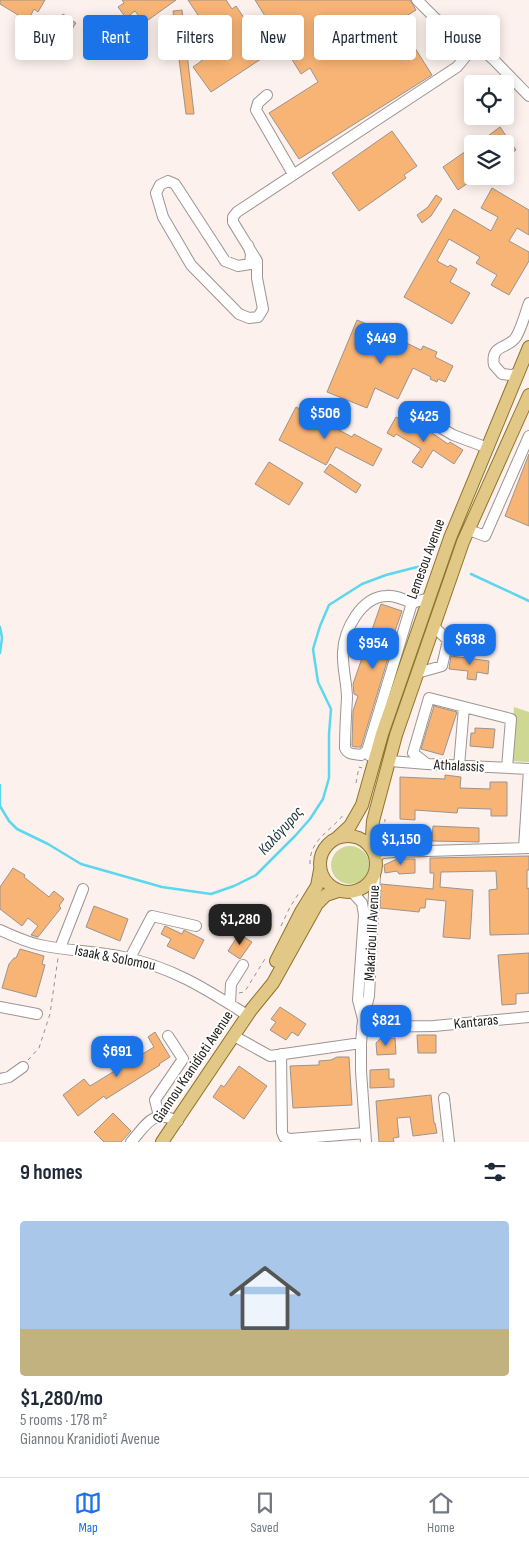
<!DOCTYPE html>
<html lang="en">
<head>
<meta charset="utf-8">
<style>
  :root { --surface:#fff; --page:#f2f2f3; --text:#1f2937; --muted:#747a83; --line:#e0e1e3; --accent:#1a73e8 }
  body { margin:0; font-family:"Sofia Sans Condensed",sans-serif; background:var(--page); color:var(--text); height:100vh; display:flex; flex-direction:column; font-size:19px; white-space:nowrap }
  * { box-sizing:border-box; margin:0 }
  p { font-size:16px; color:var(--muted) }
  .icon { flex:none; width:28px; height:28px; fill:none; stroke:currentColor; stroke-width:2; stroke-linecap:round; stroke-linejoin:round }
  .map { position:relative; height:1142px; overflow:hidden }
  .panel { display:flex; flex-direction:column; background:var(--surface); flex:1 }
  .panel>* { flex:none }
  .hud { position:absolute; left:15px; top:15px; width:500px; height:45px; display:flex; gap:10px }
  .controls { position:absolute; left:464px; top:75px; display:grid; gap:10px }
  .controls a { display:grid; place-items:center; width:50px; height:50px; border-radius:5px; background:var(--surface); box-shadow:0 2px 12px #0003; font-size:25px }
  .price { position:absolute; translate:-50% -42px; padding:0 11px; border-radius:10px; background:var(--accent); color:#fff; font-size:16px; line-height:32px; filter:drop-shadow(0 1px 2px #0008) }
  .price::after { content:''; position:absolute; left:50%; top:30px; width:15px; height:11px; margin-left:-8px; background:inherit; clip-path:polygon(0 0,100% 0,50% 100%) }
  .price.on { background:#222; color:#fff }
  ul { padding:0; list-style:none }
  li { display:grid; align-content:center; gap:10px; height:265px; padding:0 20px }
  li span { display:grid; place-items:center; height:155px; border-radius:5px; color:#555 }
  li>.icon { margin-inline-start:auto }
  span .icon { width:90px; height:90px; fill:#fffc; stroke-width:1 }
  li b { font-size:21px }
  h2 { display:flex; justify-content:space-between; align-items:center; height:60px; padding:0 20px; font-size:21px }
  .pill { padding:0 18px; border-radius:5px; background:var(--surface); box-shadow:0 2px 12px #0003; font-size:18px; line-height:45px }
  .pill.on { background:var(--accent); color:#fff }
  .tab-bar { display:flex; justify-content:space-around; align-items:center; height:70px; border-top:1px solid var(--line); background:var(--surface); font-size:14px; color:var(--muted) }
  .tab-bar a { display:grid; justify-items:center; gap:2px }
  .tab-bar .on { color:var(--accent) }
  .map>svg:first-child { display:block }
  .green { fill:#ced892 }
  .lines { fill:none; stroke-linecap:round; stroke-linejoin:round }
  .stream { stroke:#5cd7ed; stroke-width:2.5 }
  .building { fill:#f8b475; stroke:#9b948d }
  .minor-casing { stroke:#9e9491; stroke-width:12 }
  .major-casing { stroke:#90732c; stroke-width:14 }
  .path { stroke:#98918e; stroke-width:1; stroke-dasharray:4 4; stroke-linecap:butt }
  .minor { stroke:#fff; stroke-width:10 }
  .major { stroke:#e2c886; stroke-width:12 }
  .labels { text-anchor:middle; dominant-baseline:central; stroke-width:4; stroke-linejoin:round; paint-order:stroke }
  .street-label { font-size:15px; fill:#1d1a18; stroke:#fff }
  .water-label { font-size:16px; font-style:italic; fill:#1d3237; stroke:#fff }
</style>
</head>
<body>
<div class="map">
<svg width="529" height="1142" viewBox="0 0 529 1142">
  <rect width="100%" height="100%" fill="#fcf1ed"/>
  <path class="green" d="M514,707L529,712V762L510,761Z
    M331 865a19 19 0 1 1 38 0a19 19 0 1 1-38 0Z"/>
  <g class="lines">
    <path class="stream" d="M471,574L529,601
      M0,627L2,638L0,653
      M0,785V806L9,821L17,829L48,844L81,864L162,887L211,894L234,886L256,875L295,836L310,819L323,799L329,778V734L331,709L318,682L313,649L320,626L329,605L362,584L386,575L421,566"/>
  </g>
  <path class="building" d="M0,0H45L38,12L34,9L28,21L0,4Z
    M122,0H176L144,23L135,11L126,18L118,7L124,3Z
    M188,0H226L232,9L236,6L253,31L245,36L261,59L211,92L193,67L207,57L191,33L204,24Z
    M255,0H410L416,10L398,21L432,75L299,159L269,113L318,82L310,68L301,74Z
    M182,10L194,114H186L173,11Z
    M63,14L76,23L68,35L55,26Z
    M500,127L516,150L505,157V144H477Z
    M392,131L417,166L404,175L406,178L359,211L332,173Z
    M472,147V180L458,190L443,167Z
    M492,188L529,210V235L517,228L509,241L529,252V261L509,295L491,285L497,275L476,263L480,257L449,239L437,261L448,267L450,265L457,269L450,282L470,293L452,324L404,297L454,209L491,231L498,217L481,208Z
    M436,195L442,199L431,216L422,223L417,215L428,207Z
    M357,320L397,336L396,338L421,350L423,346L437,352L435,357L453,366L445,382L438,379L437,382L430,379L431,377L413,368L398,399L375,388L367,408L327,392Z
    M296,407L352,437L354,434L382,449L373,466L336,447L326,465L279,440Z
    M396,417L427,434L429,431L448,444L450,442L463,450L454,464L433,450L422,468L412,462L421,449L396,434L394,437L387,433Z
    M529,454V526L505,516Z
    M269,462L303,483L289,505L255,484Z
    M330,464L361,485L356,493L324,472Z
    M381,604L402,611L387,654L389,655L361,747H355L352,746L353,711L358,696L354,694L353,684Z
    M451,656L489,661L488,674L477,672L476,680L467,679L468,671L449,669Z
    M434,706L457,712L443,755L421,749Z
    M475,728L495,729L493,748L470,746L471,733H475Z
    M445,775L461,777L460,788L490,789V782H507V816H491V809L458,808L457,813L415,810V820L400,819V777L445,779Z
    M433,826L479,828V842L432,841Z
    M529,856V870H527V889L529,888V934L490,935L489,890L497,889L496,871L441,872L440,887L473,890L470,939L443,937L446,901L426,899L425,908H420L419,912L380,908L381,884L433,889L434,873H430V858Z
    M397,859H415V873L399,874L397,871L385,873L384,865Z
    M13,868L25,875L24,877L49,897L54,891L64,899L59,906L61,908L38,937L31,935L38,926L28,918L22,926L0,909V887Z
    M94,906L128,919L120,941L86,927Z
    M165,926L182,934L184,930L204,940L194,959L167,946L171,939L161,934Z
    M239,934L252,942L240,959L228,951Z
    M20,949L44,956L42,964L45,965L36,997L2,988L9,964L14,958H16Z
    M529,953V993L516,994V1004L502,1005L498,955Z
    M280,1007L306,1024L298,1036L292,1032L286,1040L270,1030L276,1022L271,1019Z
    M155,1032L170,1057L159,1064L160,1065L106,1099L104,1096L78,1116L63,1095L84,1079L90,1086L154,1047L148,1037Z
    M417,1035H436V1053H418Z
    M395,1038L396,1054L377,1055L376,1043L380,1039Z
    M337,1057H349L352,1105L293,1108L290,1066L319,1065V1061L331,1060Z
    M239,1066L267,1086L244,1119L213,1097L221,1085L224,1087Z
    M389,1069V1079H394V1087L370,1088V1070Z
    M431,1095L434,1123H435L437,1133L413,1136L410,1117L397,1118L399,1137L393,1138L394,1142H379L376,1101Z
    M113,1113L131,1131L121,1142H104L94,1132Z"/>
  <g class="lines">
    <defs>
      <path id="minor" d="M417,0L434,17L447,28L476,44L494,60L529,96
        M267,95L258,103L256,110L293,174
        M248,245L251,254L250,264L238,266L225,261L175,184L168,181L160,185L156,193L163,217L191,265L239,314L249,318L258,317L263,309L257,278V261L233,222V217L237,212L457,67L476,44
        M519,373L511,375L502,374L494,365C490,344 509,349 516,337C522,327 525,314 529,303
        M406,407L453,435L488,448
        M469,530L485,536L529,436
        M417,673L442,666L448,640L433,626
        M367,751L361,755C354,754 348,755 345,748C345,731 346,715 347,698C347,683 342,667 343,652C344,630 361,597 386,596C395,595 403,599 412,603
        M370,756L367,751L412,603L429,598
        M390,761L427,764L529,769
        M427,764L413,753L429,698L511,719L507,768
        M459,766L464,707
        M524,848L529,769
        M376,856L383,853L395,852L529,848
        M352,892L362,903L364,915L358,1000L363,1019
        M0,930C13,936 26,942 40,945C67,951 96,951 123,957C172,967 206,989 247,1015
        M60,948L83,889
        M130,958L152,916L196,926
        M230,1004L231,984L243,965
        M0,1007L37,1014
        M362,1027L434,1026L529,1017
        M234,1036L270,1056L361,1043
        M281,1054L282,1132L284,1137L290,1139L365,1133
        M0,1079L9,1077L23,1067
        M444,1098L449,1142
        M159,1116L155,1100L183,1059L168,1036
        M131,1142C147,1124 152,1109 178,1121
        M366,1142L361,1071V1043L363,1020L369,996L375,874"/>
      <path id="major" d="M320 864a28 28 0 1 1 56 0a28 28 0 1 1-56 0Z
        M337,838L350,826L362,805L382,734L450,538L529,347
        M375,854L372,836L373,821L396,735L463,542L529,395
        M276,961L301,912L317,886L320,870
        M162,1142L251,1010L273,983L317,904L326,895L338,891"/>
    </defs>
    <use href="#minor" class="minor-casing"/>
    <use href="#major" class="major-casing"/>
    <path class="path" d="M356,783L359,767L362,768
      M384,838L385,819
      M310,864C309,840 331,831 344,814
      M281,926L290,907L299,893
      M239,993L244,992L247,988L265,959
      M28,1060L39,1048L50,1014L58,958
      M167,1108L225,1022V1016L226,1013"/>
    <use href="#minor" class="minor"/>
    <use href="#major" class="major"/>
  </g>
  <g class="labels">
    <g class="street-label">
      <text transform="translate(426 559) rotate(-70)">Lemesou Avenue</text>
      <text transform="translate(459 766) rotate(3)">Athalassis</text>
      <text transform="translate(372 933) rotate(-87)">Makariou III Avenue</text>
      <text transform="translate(115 958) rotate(11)">Isaak &amp; Solomou</text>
      <text transform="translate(476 1022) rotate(-6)">Kantaras</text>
      <text transform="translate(193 1067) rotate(-56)">Giannou Kranidioti Avenue</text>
    </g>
    <g class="water-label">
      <text transform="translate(281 831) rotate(-48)">Καλόγυρος</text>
    </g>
  </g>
</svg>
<div class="controls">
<a><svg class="icon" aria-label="locate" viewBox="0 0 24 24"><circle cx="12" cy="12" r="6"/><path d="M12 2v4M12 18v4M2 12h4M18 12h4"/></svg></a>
<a><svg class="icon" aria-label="layers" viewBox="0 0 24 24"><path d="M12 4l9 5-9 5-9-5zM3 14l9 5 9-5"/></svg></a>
</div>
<b class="price" style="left:381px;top:365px">$449</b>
<b class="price" style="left:325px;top:440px">$506</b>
<b class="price" style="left:424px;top:443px">$425</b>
<b class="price" style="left:470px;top:666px">$638</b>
<b class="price" style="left:373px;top:670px">$954</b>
<b class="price" style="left:401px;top:866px">$1,150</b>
<b class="price on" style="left:240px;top:946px">$1,280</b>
<b class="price" style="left:386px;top:1047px">$821</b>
<b class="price" style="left:117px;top:1078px">$691</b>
<div class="hud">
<a class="pill">Buy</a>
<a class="pill on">Rent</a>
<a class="pill">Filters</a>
<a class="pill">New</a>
<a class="pill">Apartment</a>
<a class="pill">House</a>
</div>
</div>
<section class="panel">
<h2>9 homes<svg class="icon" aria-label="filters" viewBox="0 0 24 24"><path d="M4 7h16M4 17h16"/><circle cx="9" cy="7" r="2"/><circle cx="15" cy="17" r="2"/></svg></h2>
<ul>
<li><span style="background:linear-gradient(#a9c7e8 70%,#c2b280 0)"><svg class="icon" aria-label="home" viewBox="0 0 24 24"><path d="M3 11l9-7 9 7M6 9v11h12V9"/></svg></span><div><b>$1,280/mo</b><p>5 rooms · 178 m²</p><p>Giannou Kranidioti Avenue</p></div></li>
</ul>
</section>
<nav class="tab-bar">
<a class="on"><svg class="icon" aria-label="map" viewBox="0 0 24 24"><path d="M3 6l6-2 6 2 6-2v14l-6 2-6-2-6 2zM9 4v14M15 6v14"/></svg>Map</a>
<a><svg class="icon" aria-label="saved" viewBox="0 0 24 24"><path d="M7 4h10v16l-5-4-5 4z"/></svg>Saved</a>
<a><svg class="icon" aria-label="home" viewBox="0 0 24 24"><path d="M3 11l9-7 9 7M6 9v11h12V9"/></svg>Home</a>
</nav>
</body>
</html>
